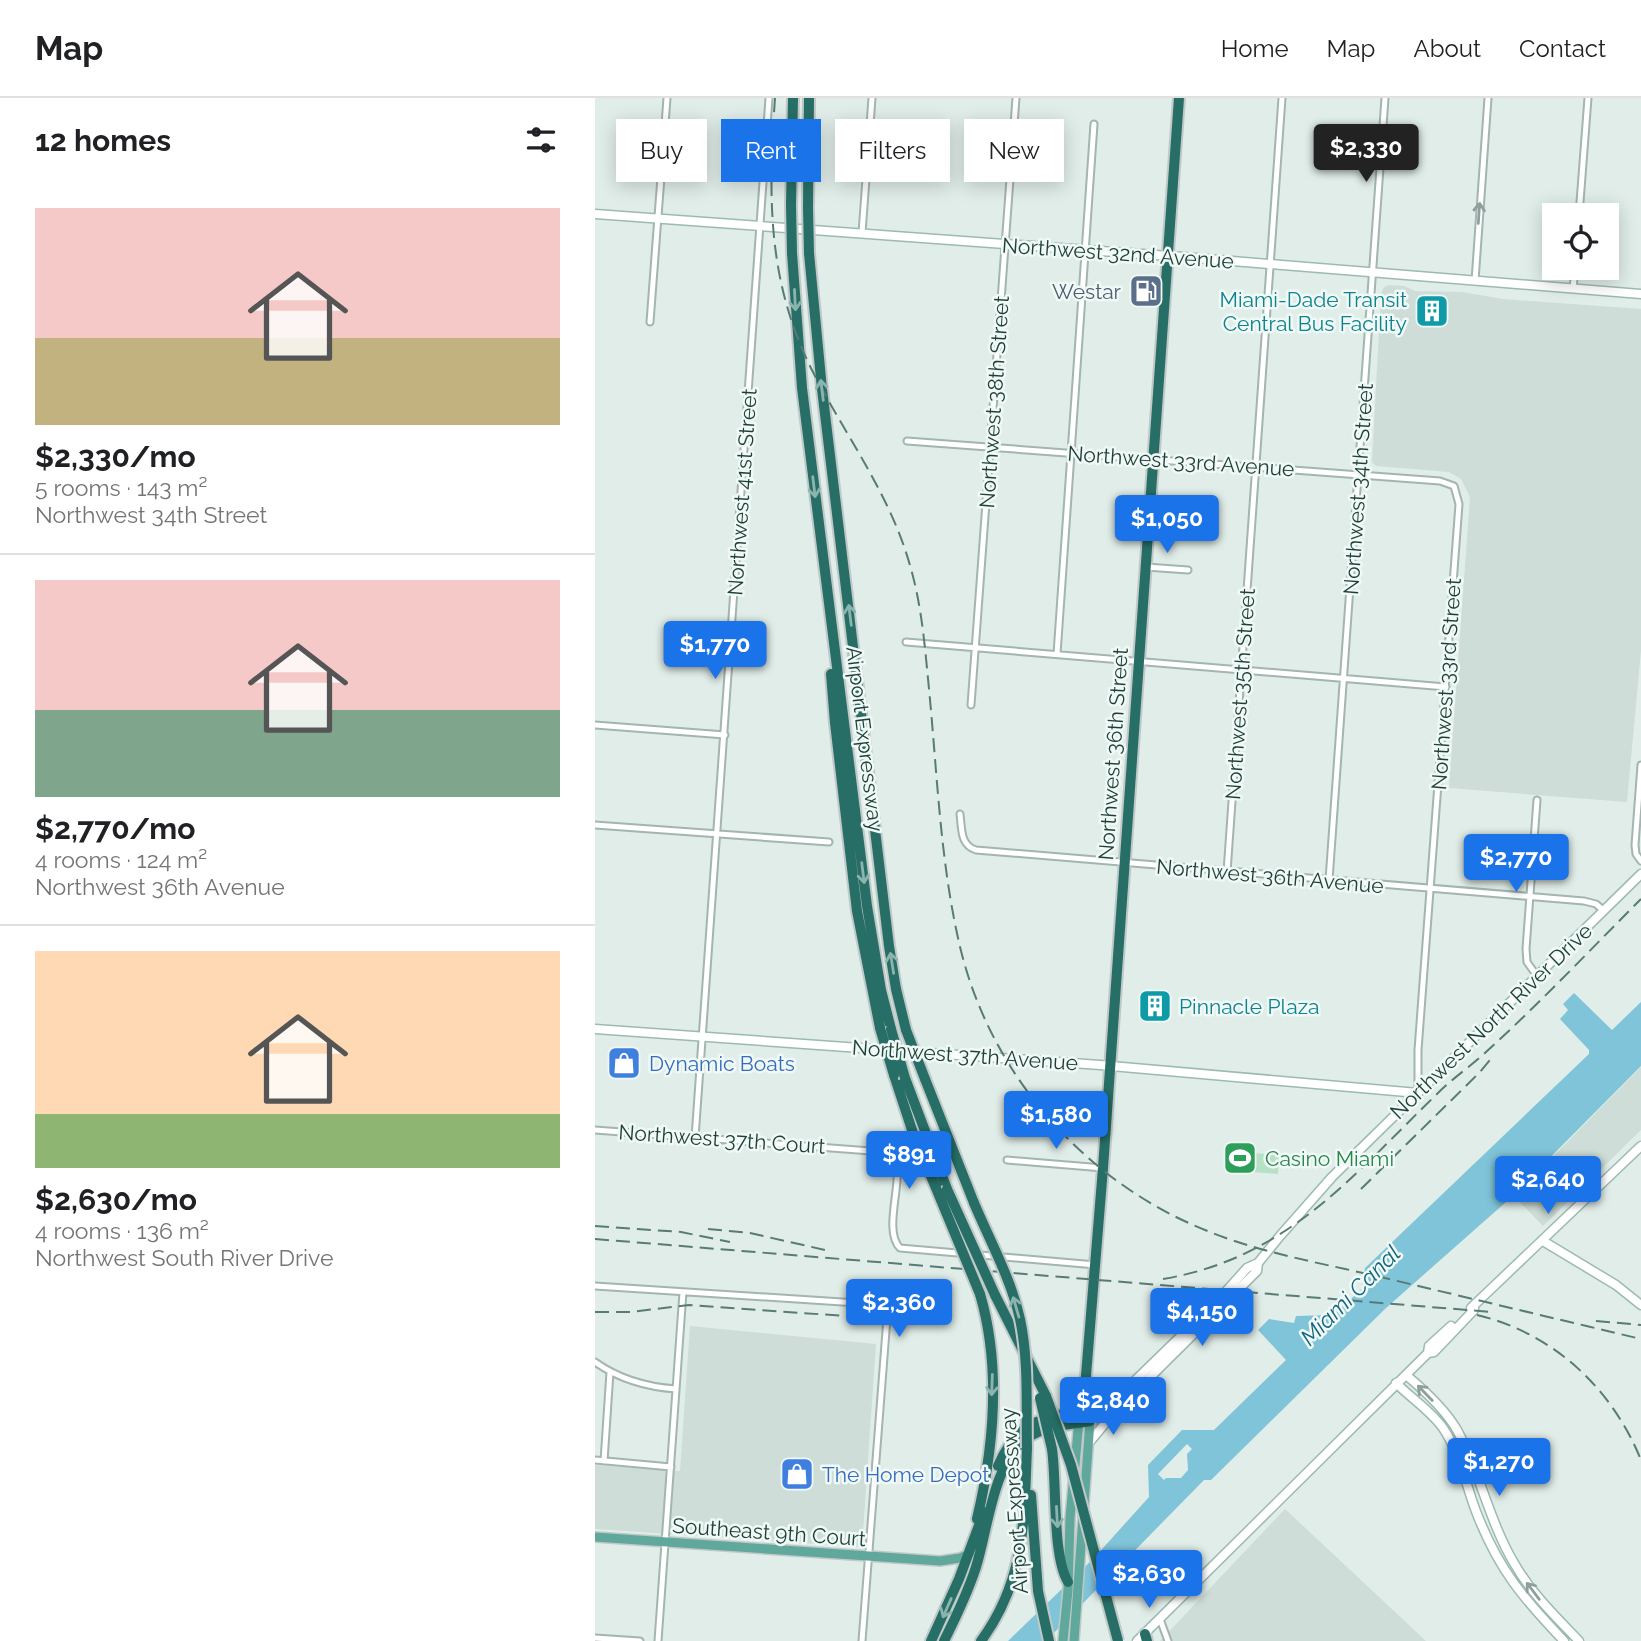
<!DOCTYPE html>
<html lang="en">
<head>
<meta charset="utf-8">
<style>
  :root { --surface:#fff; --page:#f6f6f6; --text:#202124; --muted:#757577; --line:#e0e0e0; --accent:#1a73e8 }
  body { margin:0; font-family:Raleway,sans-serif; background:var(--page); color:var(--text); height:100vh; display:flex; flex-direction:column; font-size:26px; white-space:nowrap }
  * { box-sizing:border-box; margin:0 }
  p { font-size:23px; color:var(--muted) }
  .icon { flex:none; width:38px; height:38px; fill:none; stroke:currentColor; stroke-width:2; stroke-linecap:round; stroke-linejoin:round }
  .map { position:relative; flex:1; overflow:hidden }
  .details { display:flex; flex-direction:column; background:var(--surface); width:595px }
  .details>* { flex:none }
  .hud { position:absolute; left:21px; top:21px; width:665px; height:63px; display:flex; gap:14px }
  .fabs { position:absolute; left:947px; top:105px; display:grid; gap:14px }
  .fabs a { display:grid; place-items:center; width:77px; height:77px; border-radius:0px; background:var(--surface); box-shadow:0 4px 18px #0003; font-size:35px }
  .price { position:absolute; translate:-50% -60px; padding:0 16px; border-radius:7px; background:var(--accent); color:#fff; font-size:23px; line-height:46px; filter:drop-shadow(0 2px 4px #0008) }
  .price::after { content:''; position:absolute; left:50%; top:42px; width:21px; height:16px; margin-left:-10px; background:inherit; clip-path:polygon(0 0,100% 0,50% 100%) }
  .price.on { background:#222; color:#fff }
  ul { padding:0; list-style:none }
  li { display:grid; align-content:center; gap:14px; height:371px; padding:0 35px }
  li+li { border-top:2px solid var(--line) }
  li span { display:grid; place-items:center; height:217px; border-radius:0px; color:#555 }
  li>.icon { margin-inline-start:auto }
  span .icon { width:126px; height:126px; fill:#fffc; stroke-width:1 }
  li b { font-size:30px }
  h2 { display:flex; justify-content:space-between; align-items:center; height:84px; padding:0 35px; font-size:30px }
  .pill { padding:0 24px; border-radius:0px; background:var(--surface); box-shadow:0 4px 18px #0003; font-size:24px; line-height:63px }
  .pill.on { background:var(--accent); color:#fff }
  header { display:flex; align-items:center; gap:42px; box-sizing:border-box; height:98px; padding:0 35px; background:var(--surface); border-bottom:2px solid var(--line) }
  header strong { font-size:33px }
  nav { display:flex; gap:38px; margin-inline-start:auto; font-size:24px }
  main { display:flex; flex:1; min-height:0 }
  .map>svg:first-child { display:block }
  .built { fill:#ceddd7 }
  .green { fill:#b6e1c5 }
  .water { fill:#80c4d9; fill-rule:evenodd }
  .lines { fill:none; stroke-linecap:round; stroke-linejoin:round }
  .street-casing { stroke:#a2b5b0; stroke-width:9 }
  .secondary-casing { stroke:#9cbab2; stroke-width:11 }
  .primary-casing { stroke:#c0c9c8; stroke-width:12 }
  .highway-casing { stroke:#c0c9c8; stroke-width:14 }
  .street { stroke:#fff; stroke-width:5 }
  .secondary { stroke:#fff; stroke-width:8 }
  .primary { stroke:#5fa89b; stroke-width:9 }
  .highway { stroke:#276f66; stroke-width:10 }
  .rail { stroke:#587b74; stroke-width:2; stroke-dasharray:14 7; stroke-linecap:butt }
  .highway-bridge-casing { stroke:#c0c9c8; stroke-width:14; stroke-linecap:butt }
  .highway-bridge { stroke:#276f66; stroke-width:10 }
  .oneway { stroke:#8e9f9c }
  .oneway2 { stroke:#8cb4ae }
  .labels { text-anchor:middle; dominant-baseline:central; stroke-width:5; stroke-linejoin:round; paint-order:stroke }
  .street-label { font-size:21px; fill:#1e3f39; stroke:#f0f9f5 }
  .service-label { font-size:21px; fill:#4e5e75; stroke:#f0f9f5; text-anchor:end }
  .culture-label { font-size:21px; fill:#0d838f; stroke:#f0f9f5; text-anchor:end }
  .shop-label { font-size:21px; fill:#366cbe; stroke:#f0f9f5; text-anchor:start }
  .leisure-label { font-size:21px; fill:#27864d; stroke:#f0f9f5; text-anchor:start }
  .water-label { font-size:23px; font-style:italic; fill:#116682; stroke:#f0f9f5 }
</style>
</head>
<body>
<header>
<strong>Map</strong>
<nav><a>Home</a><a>Map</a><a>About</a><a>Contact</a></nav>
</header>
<main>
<section class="details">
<h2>12 homes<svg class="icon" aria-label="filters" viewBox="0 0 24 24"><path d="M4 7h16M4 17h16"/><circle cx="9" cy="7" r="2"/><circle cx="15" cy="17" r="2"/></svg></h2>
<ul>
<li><span style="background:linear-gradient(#f6c9c9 60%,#c2b280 0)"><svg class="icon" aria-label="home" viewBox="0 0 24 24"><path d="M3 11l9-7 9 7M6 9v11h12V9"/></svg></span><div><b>$2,330/mo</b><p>5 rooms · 143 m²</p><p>Northwest 34th Street</p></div></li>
<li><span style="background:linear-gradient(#f6c9c9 60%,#7fa58c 0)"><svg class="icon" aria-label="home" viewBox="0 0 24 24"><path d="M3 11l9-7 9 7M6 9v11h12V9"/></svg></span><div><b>$2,770/mo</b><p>4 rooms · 124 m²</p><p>Northwest 36th Avenue</p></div></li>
<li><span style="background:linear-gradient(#ffd9b3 75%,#8fb573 0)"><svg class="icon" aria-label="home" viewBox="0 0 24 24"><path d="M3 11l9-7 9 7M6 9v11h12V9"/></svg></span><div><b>$2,630/mo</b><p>4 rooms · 136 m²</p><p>Northwest South River Drive</p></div></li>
</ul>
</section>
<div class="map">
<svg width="1046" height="1543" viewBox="0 0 1046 1543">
  <rect width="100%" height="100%" fill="#e0ede8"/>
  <path class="built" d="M794,187L809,188L820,193L867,194L908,201L1046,211V552L1032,704L854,690L875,399L866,381L854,374L781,368L777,364L786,196L789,189Z
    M1046,969V1032L948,1128L919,1098Z
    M95,1228L281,1246L267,1449L0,1431V1367L85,1373Z
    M690,1411L831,1543H565Z"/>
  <path class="green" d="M634,1053L684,1057L683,1076L633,1072Z"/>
  <path class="water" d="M979,895L1017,932L1046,904V968L911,1104L791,1210L616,1382H609L451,1543H413L499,1460L554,1399L553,1367L587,1332H619L691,1262L663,1232L674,1221L699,1225L701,1218L738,1217L767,1191L770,1170L994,956V952L965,921L973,912L968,906ZM592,1346L597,1351L592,1356L593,1372L586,1380H571L569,1382L563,1376Z"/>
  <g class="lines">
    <defs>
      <path id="street" d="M984,117L993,0
        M267,135L277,0
        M880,183L893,0
        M978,191L980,170
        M55,224L72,0
        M312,343L845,383L859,388L864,406L823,952V995
        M551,469L593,472
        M311,544L851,589
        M462,556L499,26
        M376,607L421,0
        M0,627L130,637
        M1046,667L1040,747L1041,756L1046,763
        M942,702L931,851L932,864L942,878
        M365,716C367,731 365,747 381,752L989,803L1001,806L1009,813
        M0,727L234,744
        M632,774L687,0
        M734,782L790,0
        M0,1032L289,1054L298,1060L302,1069C305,1091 289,1134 305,1150L501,1167
        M100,1040L174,0
        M412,1062L508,1070
        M0,1188L293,1207L267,1543
        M0,1264C24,1281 52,1289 81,1291
        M0,1362L76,1369
        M9,1363L15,1274
        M565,1521L573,1543
        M0,1540L45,1543
        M63,1543L88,1194"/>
      <path id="secondary" d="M0,116L588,159L1046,196
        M0,931L505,967L823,995
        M948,1143L1021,1187L1046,1207
        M876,1210L1046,1048
        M833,1255L834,1248L856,1228
        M811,1277C829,1292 850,1311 862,1332C885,1374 894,1423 919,1465C936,1495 960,1518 984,1543
        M801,1285C816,1300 836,1313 848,1330C865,1355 871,1388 882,1416C904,1472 928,1500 969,1543
        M488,1314L507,1311L518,1304L627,1198L652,1170L663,1165
        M495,1323L512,1318L524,1310L662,1173L663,1165L685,1138L737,1079L1046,776
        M493,1346L517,1317
        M542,1543L833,1255L839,1254L879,1212V1208"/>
      <path id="primary" d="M0,1439L345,1463L365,1460L374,1456
        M468,1543L473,1492L475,1420L484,1322
        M479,1543L495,1323"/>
      <path id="highway" d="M196,107L198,0
        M213,110L214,0
        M197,155L207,290L272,808L286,892L296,931
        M214,155L227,291L294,848L301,891L311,932
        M236,576L240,625L262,813L285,930
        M299,977L318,1035L341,1090
        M310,980L352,1091
        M330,981L379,1105
        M400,1197L451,1298
        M490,1292L508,1303L518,1304
        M457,1351C462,1386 457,1457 473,1484
        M403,1368C421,1326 445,1318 488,1314
        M436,1397L443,1493L454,1543
        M382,1421C399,1349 406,1268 385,1196
        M550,1536L552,1543
        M336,1543L364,1481L389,1414
        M349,1543C361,1519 373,1494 381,1469C393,1431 398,1364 432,1340C451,1327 473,1327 495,1323L488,1314L508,1070L584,0
        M386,1543C431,1482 429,1421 432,1350"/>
    </defs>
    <use href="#street" class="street-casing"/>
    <use href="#secondary" class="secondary-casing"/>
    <use href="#primary" class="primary-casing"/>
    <use href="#highway" class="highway-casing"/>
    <use href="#street" class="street"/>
    <use href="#secondary" class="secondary"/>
    <use href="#primary" class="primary"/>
    <use href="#highway" class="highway"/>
    <path class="rail" d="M180,0C173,101 172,186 220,278C254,343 297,400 316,471C327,510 330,550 334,591C342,673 345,759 363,840C391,971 486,1082 610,1132C668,1156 732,1166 794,1181C878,1201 962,1221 1046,1241
      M766,1091L885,974L899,957
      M0,1128L86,1134L135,1144
      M113,1131L155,1135L230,1152
      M0,1141L897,1214
      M568,1181C693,1160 758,1077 843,995C858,980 876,968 891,954C945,905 995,852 1046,801
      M0,1214H35L94,1207L264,1219
      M882,1217C958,1235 1017,1290 1046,1362
      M1001,1223L1046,1227"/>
    <defs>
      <path id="highway-bridge" d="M196,107L197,155
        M213,110L214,155
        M285,930L299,977
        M296,931L310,980
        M311,932L330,981
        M341,1090L385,1196
        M352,1091L400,1197
        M379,1105C395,1143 416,1181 425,1221C434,1263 431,1307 432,1350
        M451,1298L476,1367L523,1543
        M445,1300L457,1351"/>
    </defs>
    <use href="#highway-bridge" class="highway-bridge-casing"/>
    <use href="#highway-bridge" class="highway-bridge"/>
  </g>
  <defs><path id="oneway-shaft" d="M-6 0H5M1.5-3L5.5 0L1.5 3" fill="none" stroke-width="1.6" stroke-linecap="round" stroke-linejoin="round" transform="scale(1.75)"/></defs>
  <g class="oneway">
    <use href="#oneway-shaft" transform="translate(884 115) rotate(-86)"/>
    <use href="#oneway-shaft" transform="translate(830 1295) rotate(-134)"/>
    <use href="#oneway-shaft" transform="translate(938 1493) rotate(-127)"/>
  </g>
  <g class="oneway2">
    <use href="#oneway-shaft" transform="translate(200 202) rotate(87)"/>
    <use href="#oneway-shaft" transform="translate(227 292) rotate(-97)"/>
    <use href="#oneway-shaft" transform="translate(219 389) rotate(83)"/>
    <use href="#oneway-shaft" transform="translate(255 517) rotate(-97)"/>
    <use href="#oneway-shaft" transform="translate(268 775) rotate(83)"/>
    <use href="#oneway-shaft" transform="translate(297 865) rotate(-99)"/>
    <use href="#oneway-shaft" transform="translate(421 1209) rotate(-106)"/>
    <use href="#oneway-shaft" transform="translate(397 1287) rotate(92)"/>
    <use href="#oneway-shaft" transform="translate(462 1419) rotate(87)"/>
    <use href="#oneway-shaft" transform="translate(352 1510) rotate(114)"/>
  </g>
  <defs>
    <symbol id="fuel-square" viewBox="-11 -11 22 22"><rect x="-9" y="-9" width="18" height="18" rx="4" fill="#5c6f8a" stroke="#f0f9f5"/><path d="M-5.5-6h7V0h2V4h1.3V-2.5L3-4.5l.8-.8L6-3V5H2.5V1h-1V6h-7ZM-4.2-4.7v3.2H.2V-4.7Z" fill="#fff"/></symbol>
    <symbol id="building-square" viewBox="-11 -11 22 22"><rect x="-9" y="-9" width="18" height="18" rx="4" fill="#0f9aa8" stroke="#f0f9f5"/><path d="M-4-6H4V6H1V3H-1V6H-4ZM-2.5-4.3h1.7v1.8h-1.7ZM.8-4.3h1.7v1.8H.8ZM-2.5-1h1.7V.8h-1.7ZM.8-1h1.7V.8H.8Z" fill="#fff"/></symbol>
    <symbol id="shop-square" viewBox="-11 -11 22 22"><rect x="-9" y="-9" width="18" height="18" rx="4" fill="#3f7fe0" stroke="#f0f9f5"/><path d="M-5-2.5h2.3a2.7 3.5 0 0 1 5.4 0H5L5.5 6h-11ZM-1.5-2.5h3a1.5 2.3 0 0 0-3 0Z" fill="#fff"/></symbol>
    <symbol id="stadium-square" viewBox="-11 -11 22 22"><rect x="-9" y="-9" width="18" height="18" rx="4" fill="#2e9e5b" stroke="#f0f9f5"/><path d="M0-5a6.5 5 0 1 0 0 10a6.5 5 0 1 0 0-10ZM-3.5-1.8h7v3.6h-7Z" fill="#fff"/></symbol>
  </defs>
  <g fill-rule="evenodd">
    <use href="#fuel-square" x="532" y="174" width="38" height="38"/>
    <use href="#building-square" x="818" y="194" width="38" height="38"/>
    <use href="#building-square" x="541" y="889" width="38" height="38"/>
    <use href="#shop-square" x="10" y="946" width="38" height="38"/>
    <use href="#stadium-square" x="626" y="1041" width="38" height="38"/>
    <use href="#shop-square" x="183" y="1357" width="38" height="38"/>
  </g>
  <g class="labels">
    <g class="street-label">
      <text transform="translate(523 155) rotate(4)">Northwest 32nd Avenue</text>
      <text transform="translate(399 304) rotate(-86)">Northwest 38th Street</text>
      <text transform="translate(586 363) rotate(4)">Northwest 33rd Avenue</text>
      <text transform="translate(763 391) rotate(-86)">Northwest 34th Street</text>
      <text transform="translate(147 394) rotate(-86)">Northwest 41st Street</text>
      <text transform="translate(851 586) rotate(-86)">Northwest 33rd Street</text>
      <text transform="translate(645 596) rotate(-86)">Northwest 35th Street</text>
      <text transform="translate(270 641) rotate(83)">Airport Expressway</text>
      <text transform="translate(518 656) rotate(-86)">Northwest 36th Street</text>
      <text transform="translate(675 778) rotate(5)">Northwest 36th Avenue</text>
      <text transform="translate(896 923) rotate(-44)">Northwest North River Drive</text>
      <text transform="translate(370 957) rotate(4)">Northwest 37th Avenue</text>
      <text transform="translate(127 1041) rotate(4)">Northwest 37th Court</text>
      <text transform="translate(419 1403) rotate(-94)">Airport Expressway</text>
      <text transform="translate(174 1434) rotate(4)">Southeast 9th Court</text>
    </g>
    <g class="service-label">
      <text x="526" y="193">Westar</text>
    </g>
    <g class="culture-label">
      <text x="812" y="201">Miami-Dade Transit<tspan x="812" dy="24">Central Bus Facility</tspan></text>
      <text x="584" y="908" text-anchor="start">Pinnacle Plaza</text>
    </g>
    <g class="shop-label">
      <text x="54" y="965">Dynamic Boats</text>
      <text x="227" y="1376">The Home Depot</text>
    </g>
    <g class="leisure-label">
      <text x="670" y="1060">Casino Miami</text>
    </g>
    <g class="water-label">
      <text transform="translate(755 1197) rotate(-45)">Miami Canal</text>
    </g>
  </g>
</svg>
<div class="fabs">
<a><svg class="icon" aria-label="locate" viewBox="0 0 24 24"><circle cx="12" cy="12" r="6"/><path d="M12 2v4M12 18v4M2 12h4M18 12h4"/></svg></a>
</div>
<b class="price on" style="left:771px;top:86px">$2,330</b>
<b class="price" style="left:572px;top:457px">$1,050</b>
<b class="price" style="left:120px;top:583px">$1,770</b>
<b class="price" style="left:921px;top:796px">$2,770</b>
<b class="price" style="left:461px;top:1053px">$1,580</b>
<b class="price" style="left:314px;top:1093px">$891</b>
<b class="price" style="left:953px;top:1118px">$2,640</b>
<b class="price" style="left:304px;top:1241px">$2,360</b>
<b class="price" style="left:607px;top:1250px">$4,150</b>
<b class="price" style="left:518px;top:1339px">$2,840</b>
<b class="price" style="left:904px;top:1400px">$1,270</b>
<b class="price" style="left:554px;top:1512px">$2,630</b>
<div class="hud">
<a class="pill">Buy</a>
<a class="pill on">Rent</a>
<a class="pill">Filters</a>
<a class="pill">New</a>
</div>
</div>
</main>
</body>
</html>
